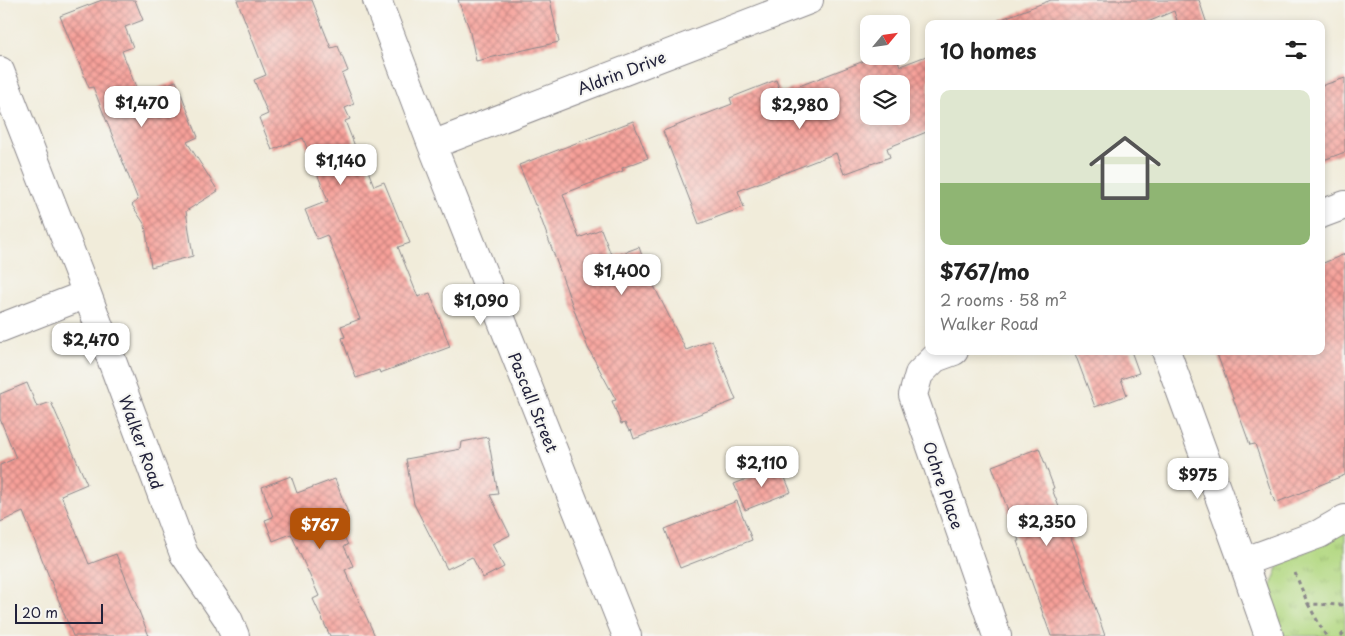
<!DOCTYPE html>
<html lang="en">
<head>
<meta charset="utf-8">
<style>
  :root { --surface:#fff; --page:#f2f2f2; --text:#222; --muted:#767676; --accent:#b45309 }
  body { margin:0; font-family:"Playpen Sans",sans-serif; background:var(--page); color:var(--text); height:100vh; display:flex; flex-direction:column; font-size:19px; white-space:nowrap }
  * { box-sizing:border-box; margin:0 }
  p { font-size:16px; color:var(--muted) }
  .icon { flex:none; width:28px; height:28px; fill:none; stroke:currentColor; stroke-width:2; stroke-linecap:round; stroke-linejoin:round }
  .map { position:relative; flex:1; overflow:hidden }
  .details { position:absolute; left:925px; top:20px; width:400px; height:335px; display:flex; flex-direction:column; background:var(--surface); border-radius:10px; box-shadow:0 2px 8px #0003 }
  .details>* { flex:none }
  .needle { width:32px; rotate:61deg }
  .tools { position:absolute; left:860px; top:15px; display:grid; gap:10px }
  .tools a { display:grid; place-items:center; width:50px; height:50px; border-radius:10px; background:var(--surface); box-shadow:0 2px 8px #0003; font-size:25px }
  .scale { position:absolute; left:15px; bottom:12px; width:88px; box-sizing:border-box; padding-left:5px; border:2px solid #22223b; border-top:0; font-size:14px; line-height:18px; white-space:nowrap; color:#22223b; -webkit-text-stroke:4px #f6f6f2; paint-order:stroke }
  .price { position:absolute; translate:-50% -42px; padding:0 11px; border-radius:10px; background:#fff; color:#222; font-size:16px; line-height:32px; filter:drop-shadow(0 1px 2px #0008) }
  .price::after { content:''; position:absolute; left:50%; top:30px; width:15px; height:11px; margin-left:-8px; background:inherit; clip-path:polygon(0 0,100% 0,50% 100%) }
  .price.active { background:var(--accent); color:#fff }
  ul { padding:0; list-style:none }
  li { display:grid; align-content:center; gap:10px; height:265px; padding:0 15px }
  li span { display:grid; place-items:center; height:155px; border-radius:10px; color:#555 }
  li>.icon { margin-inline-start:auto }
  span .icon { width:90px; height:90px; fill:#fffc; stroke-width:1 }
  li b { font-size:21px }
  h2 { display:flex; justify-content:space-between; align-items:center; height:60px; padding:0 15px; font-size:21px }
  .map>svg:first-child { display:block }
  .grass { fill:url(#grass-tufts); stroke:#6a7d5e }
  .building { fill:url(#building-cross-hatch); fill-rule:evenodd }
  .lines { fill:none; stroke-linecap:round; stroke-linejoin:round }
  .minor-casing { stroke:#8a878a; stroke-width:30 }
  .path { stroke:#8a878a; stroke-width:3; stroke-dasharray:4 4; stroke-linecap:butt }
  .minor { stroke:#fff; stroke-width:28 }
  .labels { text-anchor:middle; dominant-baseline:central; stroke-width:4.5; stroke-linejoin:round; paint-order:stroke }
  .street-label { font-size:16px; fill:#22223b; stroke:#f6f6f2 }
</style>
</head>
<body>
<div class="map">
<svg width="1345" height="636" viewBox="0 0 1345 636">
  <defs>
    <pattern id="grass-tufts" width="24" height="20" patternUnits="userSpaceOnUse" patternTransform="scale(1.25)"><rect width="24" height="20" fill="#b2d881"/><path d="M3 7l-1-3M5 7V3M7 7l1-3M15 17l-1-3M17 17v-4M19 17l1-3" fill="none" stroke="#99b970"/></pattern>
    <pattern id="building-cross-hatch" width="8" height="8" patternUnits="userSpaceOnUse" patternTransform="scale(1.25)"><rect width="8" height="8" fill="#f7a099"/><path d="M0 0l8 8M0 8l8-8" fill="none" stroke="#c8827e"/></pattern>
  </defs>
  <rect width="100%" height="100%" fill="#f6f6f2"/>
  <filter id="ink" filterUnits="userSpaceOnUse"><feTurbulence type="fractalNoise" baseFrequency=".02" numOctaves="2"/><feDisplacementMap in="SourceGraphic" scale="10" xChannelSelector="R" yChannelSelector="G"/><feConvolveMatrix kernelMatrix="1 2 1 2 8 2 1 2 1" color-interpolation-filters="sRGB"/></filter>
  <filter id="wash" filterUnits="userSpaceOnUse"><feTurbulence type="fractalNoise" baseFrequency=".0096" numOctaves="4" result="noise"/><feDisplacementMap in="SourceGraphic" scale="20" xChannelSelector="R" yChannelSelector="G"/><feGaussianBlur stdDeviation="1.12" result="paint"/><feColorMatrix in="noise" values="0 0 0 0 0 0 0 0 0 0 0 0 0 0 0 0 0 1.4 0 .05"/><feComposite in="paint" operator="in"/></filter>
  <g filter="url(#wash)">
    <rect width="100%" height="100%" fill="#f1ecda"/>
    <path class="grass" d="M1345,532V636H1284L1269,591L1279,565Z"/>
    <g id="blocks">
      <path class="building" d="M102,0H135L143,20L125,27L133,47L122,51L139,95L176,81L198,137L187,142L218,191L186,211L193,256L151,267L145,225L132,205L138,200L93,87L89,88L60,16Z
        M237,0H312L331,48L338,46L348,71L342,74L354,104L345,108L350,119L345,121L364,169L367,168L374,186L384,182L400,221L401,220L410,243L398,247L418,297L430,293L450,347L380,373L379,370L356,378L342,338L345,337L341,326L360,319L327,235L317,239L305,210L328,201L303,138L272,150L259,118L268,114L254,80L266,75Z
        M458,0H550L559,42L476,61L469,28Z
        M1051,0H1199L1207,24H1178L1174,11L1143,24H994V22Z
        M929,55V131L887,148L890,157L844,174L836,153L738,191L744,207L699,224L663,131L732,104L730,98L776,80L781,93L877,56H896L900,66ZM869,84H901V116H869Z
        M1345,78V152L1321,161V86Z
        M633,121L648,158L622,168L623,171L563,194L579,238L601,229L612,257L639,247L649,276L686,350L712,340L736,400L634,439L631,430L629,431L625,423L621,424L612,401L616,400L588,348L536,205H535L519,165Z
        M1345,254V475L1275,503L1255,444L1250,445L1216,351H1321V264Z
        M1074,351H1131L1139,373L1121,379L1127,395L1095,407Z
        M27,383L37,407L51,402L87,484L61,495L89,564L116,554L149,636H73L23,512L0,522V465L16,458L0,419V394Z
        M488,437L498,494L490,495L510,535L492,544L504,567L483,578L472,557L447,569L414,504L406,459L461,449L462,442Z
        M1039,448L1054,488L1052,489L1073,543L1105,636H1051L1017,541H1019L992,466Z
        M780,466L791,492L745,510L734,484Z
        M291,476L297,493L335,479L348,513L336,518L348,545L344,546L353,566L345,570L375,636H330L313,599L319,596L291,534L273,541L265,520L273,517L262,487Z
        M737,501L752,540L680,568L665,529Z"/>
    </g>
  </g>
  <g filter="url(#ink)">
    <use href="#blocks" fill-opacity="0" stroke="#8a878a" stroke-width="1"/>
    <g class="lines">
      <defs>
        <path id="minor" d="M377,0L432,145L627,636
          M0,71L87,294L184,554L228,619L235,636
          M432,145L809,0
          M1321,214L1345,205
          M0,328L87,294
          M954,351L935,358L919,374L913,395L997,636
          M1166,351L1243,562L1269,636
          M1243,562L1319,534L1345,519"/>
      </defs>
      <use href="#minor" class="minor-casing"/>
      <path class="path" d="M1295,573L1308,604L1345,605
        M1308,604L1326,636
        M1341,636L1345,631"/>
      <use href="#minor" class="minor"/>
    </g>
  </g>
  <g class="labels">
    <g class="street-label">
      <text transform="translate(621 72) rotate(-21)">Aldrin Drive</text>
      <text transform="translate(534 402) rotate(68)">Pascall Street</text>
      <text transform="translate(142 442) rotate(70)">Walker Road</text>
      <text transform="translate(944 485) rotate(71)">Ochre Place</text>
    </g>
  </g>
</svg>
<div class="tools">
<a><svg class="needle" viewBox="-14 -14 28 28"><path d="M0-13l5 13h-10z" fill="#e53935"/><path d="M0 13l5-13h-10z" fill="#767676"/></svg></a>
<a><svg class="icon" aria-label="layers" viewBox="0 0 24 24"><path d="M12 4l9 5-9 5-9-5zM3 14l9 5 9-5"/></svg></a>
</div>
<div class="scale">20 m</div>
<b class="price" style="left:142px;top:128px">$1,470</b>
<b class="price" style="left:800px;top:130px">$2,980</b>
<b class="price" style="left:341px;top:186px">$1,140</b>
<b class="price" style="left:622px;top:296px">$1,400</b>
<b class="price" style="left:481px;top:326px">$1,090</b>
<b class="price" style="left:91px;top:365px">$2,470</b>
<b class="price" style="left:762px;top:488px">$2,110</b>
<b class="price" style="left:1198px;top:500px">$975</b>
<b class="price" style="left:1047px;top:547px">$2,350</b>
<b class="price active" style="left:320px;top:550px">$767</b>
<section class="details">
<h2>10 homes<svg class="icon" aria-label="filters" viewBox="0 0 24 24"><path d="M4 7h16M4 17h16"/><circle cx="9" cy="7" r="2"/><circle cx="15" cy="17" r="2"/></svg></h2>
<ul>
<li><span style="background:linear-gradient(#dfe7d0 60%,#8fb573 0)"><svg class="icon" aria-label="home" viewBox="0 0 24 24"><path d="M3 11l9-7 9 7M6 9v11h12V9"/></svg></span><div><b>$767/mo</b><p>2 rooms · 58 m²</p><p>Walker Road</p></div></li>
</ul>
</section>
</div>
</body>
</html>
